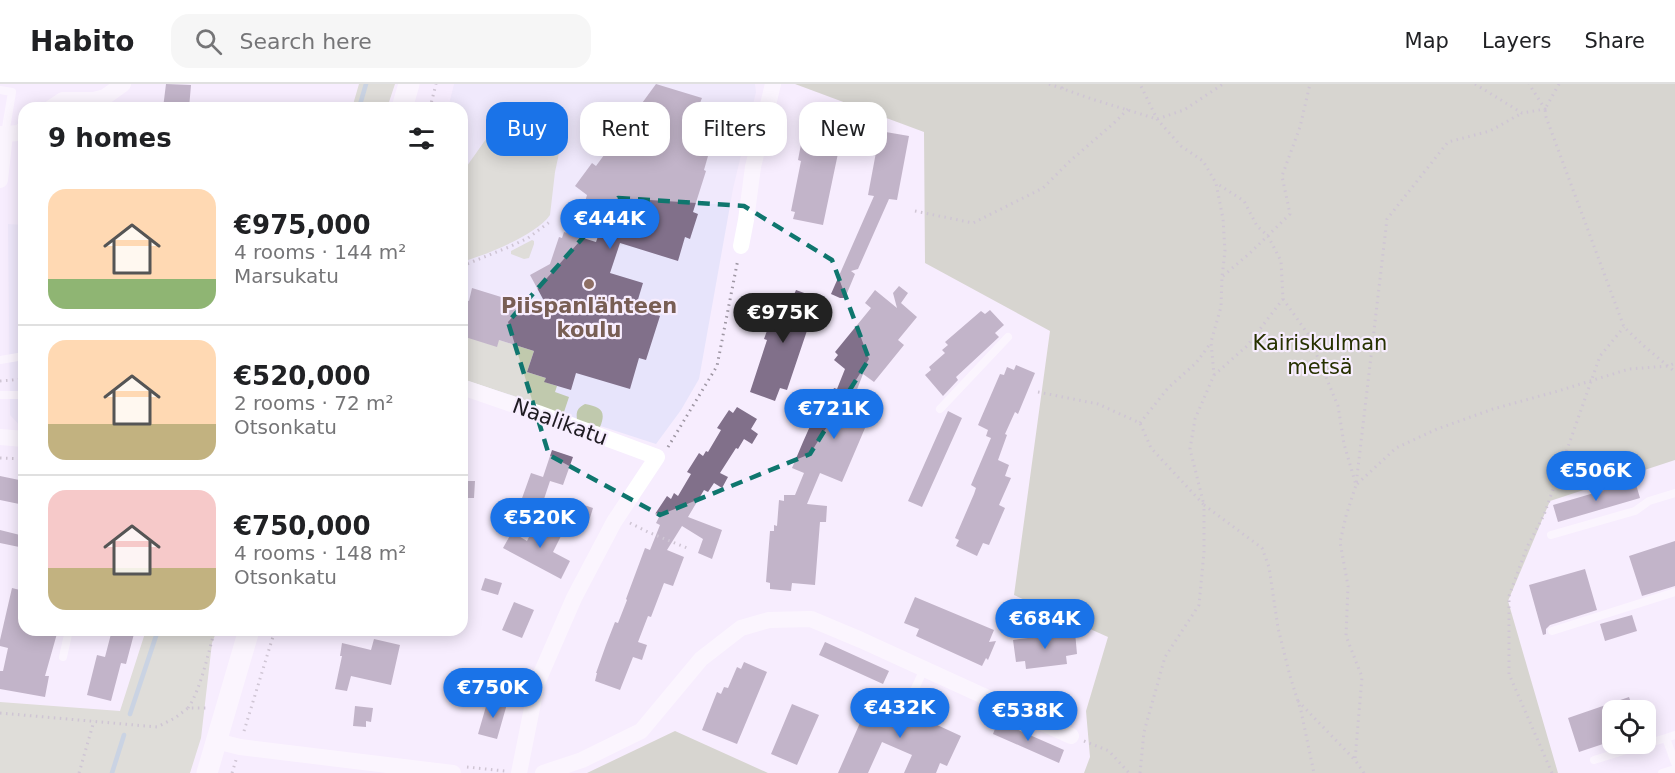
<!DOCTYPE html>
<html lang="en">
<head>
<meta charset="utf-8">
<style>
  :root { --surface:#fff; --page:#f6f6f6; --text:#202124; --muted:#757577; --line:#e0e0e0; --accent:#1a73e8 }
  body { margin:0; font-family:"DejaVu Sans",sans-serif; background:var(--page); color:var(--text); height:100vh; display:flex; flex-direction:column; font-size:22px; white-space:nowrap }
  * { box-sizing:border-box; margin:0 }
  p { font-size:20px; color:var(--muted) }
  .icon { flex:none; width:33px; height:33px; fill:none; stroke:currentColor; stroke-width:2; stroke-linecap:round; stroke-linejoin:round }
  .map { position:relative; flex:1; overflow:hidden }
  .details { position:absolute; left:18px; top:18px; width:450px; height:534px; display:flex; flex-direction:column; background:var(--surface); border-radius:18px; box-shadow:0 3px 15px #0003 }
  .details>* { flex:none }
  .banner { position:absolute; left:486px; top:18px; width:570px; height:54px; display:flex; gap:12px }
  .tools { position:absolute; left:1602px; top:616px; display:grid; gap:12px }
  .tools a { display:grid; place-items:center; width:54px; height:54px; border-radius:12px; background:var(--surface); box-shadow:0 3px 15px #0003; font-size:30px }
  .price { position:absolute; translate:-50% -51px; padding:0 14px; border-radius:21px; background:var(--accent); color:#fff; font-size:20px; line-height:39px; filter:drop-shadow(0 2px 3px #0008) }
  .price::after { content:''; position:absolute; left:50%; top:36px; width:18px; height:14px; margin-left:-9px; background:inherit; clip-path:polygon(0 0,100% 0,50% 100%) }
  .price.current { background:#222; color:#fff }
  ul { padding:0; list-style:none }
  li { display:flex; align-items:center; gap:18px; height:150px; padding:0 30px }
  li+li { border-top:2px solid var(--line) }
  li span { display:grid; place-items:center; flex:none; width:168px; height:120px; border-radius:18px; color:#555 }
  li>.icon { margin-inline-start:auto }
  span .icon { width:72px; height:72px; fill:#fffc; stroke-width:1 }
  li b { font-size:26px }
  h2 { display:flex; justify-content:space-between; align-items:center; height:72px; padding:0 30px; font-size:26px }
  .tag { padding:0 21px; border-radius:18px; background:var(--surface); box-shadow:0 3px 15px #0003; font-size:21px; line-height:54px }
  .tag.current { background:var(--accent); color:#fff }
  header { display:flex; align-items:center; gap:36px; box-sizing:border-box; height:84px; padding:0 30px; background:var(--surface); border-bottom:2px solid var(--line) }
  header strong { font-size:28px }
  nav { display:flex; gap:33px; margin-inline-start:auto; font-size:21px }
  .search { width:420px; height:54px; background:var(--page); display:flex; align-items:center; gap:15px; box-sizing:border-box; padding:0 21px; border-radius:18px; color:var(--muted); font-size:22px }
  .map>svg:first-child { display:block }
  .education { fill:#e7e4fb }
  .green { fill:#c0c9ad }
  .forest { fill:#afb899 }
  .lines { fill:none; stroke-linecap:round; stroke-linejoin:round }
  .stream { stroke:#92b3c4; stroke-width:4.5 }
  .building { fill:#81708a }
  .path { stroke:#9e96a3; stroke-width:3; stroke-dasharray:1.5 4.5; stroke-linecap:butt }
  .service { stroke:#fff; stroke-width:8 }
  .minor { stroke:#fff; stroke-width:16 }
  .tertiary { stroke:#fff; stroke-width:21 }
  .marked { fill:none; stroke:#0f766e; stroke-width:4.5; stroke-dasharray:12 8; stroke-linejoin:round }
  .education-dot { fill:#8d6e63; stroke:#f7edfe; stroke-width:2 }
  .labels { text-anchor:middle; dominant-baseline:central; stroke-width:4.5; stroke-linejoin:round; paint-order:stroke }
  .education-label { font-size:21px; font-weight:bold; fill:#785e54; stroke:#f7edfe }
  .park-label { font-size:21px; fill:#273100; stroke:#f7edfe }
  .street-label { font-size:21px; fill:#1f1b22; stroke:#f7edfe }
</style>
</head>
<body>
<header>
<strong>Habito</strong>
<div class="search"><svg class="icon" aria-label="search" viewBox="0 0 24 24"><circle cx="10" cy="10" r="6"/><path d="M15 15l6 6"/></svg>Search here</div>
<nav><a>Map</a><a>Layers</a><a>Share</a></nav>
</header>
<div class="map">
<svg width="1675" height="689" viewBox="0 0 1675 689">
  <rect width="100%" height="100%" fill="#f7edfe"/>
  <path class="education" d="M454,0H755L756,8L733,105L699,295L681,326L656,360L462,297V24H448Z
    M8,140L24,141V344H22L10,331Z"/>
  <path class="green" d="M359,0H395L387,24H352Z
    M497,43L520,46L561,60L555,88L550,131C537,150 490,169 468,176L462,159V89L491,48Z
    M532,156L534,157V160L529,174L524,175L511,170V167Z
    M462,252L499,256L534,267L527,288L546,294L545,298L557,302L555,308L569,313L564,328L557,331L520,314L468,297L462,279Z
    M585,320C600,323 607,326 600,343L577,336C576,328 577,324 585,320Z
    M146,546H217L212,559L201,654L190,689H0V618L120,627Z"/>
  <path class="forest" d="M795,0H1675V376L1550,417L1508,517L1558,689H1084L1090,673L1086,627L1108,553L1014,511L1050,247L925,179L924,48Z
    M675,647L768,689H587Z"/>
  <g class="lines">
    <path class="stream" d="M359,24L366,0
      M130,630L158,546
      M112,689L124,651"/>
  </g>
  <path class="building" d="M166,0L191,1L189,24H163Z
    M656,0L702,14L700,19L727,27L718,37L704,86L706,87L693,128L698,130L690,155L685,153L678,177L620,159L610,189L643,199L636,222L646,225L645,227L660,232L646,276L639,274L630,305L576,289L571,306L544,298L546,294L527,288L534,267L499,256L497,263L462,252V214L469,217L472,204L550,228L530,191L550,180L559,153L562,154L564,148L596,158L604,135L582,128L587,111L575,102L592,79L596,82Z
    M823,22L838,26L836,34L845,36L823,141L793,135L795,128L791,127L801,77L798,76L806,34L810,35L811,27L821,30Z
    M880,47L909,52L897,116L889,115L858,185L851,187L855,190L845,214H840L831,210L874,112L868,111Z
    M899,202L908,209L901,219L917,233L898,256L904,261L874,298L863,290L851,321L871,330L842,398L820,389L807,420L827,422L826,438H820L815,501L792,499L791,507L770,505V499L766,498L770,447H774V441L777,442L779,416L784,417V411H795L804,389L792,384L803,358L815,331L818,332L824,317L828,318L834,304L837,305L845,285L834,276L838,271L835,268L871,224L865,219L875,206L897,224L893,209Z
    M796,206L818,214L787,306L780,304L775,317L750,308L767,256L764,255L778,216L781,217L783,210L793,213Z
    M990,226L1004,241L995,249L999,253L956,293L958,296L943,312L925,291L931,286L929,283L945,269L942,266L948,261L945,258L981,227L985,230Z
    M1016,281L1035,289L1018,330L1015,328L1005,350L1007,351L998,376L1009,381L1005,392L1011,394L999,421L1005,424L989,461L983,459L977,472L956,462L959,456L955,454L974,410L976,404L971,401L991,354L986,352L988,346L978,341L1000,290L1004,291L1007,283L1014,286Z
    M737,323L757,335L751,345L758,350L752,360L744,355L738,365L736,364L720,389L728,393L722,404L714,399L708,408L704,406L688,433L722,446L712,475L698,469L703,455L682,442L667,466L684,473L673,502L664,499L651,533L648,532L638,558L647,561L642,576L633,573L620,606L595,597L597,589H596L606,561L615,538L618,539L627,516L626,515L645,464L650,466L660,441L656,439L659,433L655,430L667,412L671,415L674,409L678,412L691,390L687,388L699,369L703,372L706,367L708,368L721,346L717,344L729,326L733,329Z
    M948,327L962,334L922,423L908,417Z
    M552,366L573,373L563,401L550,397L541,424L521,417L531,389L543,393Z
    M0,392L24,397V421L0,416Z
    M462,397H475L474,414H462Z
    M1635,397L1640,414L1558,438L1553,421Z
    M572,417L593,424L588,440L566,433Z
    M537,437L562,450L553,468L570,477L561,495L503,464L512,448L527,457Z
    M0,446L24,452V464L0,459Z
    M1675,457V502L1642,512L1629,472Z
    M1585,485L1597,526L1550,541L1546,545V550L1543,551L1529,501Z
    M485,494L502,499L498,511L481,506Z
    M12,504L24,507V546H58L45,592H49L45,613L0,605V587H3L8,564L0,562V556Z
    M915,513L994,546L989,558L996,557L988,576L986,574L982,582L916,552L919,545L904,539Z
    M514,518L534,526L522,554L502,546Z
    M1632,531L1637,547L1605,557L1600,540Z
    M112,546H135L126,580L121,579L111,617L87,611L97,571L105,573Z
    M1075,548L1077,570L1066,572L1067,580L1026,585L1025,577L1016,578L1013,556Z
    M374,555L400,561L391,601L351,592L347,607L335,605L342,572H340L342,559L371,566Z
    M825,558L889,587L883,600L819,571Z
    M744,578L767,588L737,660L702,646L717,608L721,610L724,603L728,604L737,583L741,585Z
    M919,610L930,615L922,634L961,652L947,682L940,679L936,689H904L912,671L882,658L868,689H838L870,616L909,633Z
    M1629,613L1634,627H1612V657L1579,668L1568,634Z
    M491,616L507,620L497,655L478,650L487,619L490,620Z
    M792,620L819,631L797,681L771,670Z
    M355,622L373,624L371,638L366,637V643L353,642Z
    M998,637L1064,666L1059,679L993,650Z"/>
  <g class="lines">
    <path class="path" d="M1049,0L1095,16L1157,35L1184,26L1223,0
      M1475,0L1522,29L1545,25L1529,0
      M1559,0L1545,25L1546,33L1624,243L1644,262L1675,288
      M1062,4L1066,0
      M430,24L436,0
      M915,127L973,139L1043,104L1070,77L1114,39L1128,25
      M462,182L509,163L528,154L551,137
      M1223,192L1250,169L1290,130L1282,92L1300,43L1310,0
      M1283,215L1308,250L1338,322L1344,360L1356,401L1396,364L1437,345L1493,325L1558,307L1629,285L1668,282L1675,279
      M1214,291L1247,262L1283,215L1281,177L1268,152L1257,142L1244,117L1216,99
      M0,297L24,295
      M1038,308L1098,320L1140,339L1151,364L1204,421L1190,365L1195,335L1214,291L1211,258L1221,223L1222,193L1225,167L1223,135L1216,99L1203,77L1181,62L1157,35L1140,0
      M1140,339L1168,304L1196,279L1210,260
      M668,363L717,282L738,175
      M0,374L24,375
      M1204,421L1262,464L1269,483L1278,544L1290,592L1301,627L1314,689
      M630,439L648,448L687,464
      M1298,617L1355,676
      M188,624C201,605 208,569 215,546
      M0,629L157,643L175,634L188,624H209
      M244,647L275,546
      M1084,657L1109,667L1129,689
      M467,683L505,687
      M79,689L94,637
      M232,689L236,676
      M1140,689L1144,648L1165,573L1199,521L1204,468V421
      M1364,689L1355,676L1362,593L1346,552L1348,502L1340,458L1346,432L1356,401L1387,135L1448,58L1490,47L1522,29
      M1552,689L1509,590V512L1527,463L1544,431L1600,272L1624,243"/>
    <path class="service" d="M0,6L12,8L5,50
      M0,276L24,272
      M0,311H24
      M940,325L1008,253
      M1551,451L1635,427L1649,417L1675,409
      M1552,547L1675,508
      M63,573L69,546
      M906,624L924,585
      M1666,654L1675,651
      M1594,676L1666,654L1675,679
      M1662,689L1675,685"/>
    <path class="minor" d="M51,24L63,16H94L105,13L123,0
      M0,50H5L0,96
      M5,50L18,49L24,46
      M741,162L746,136L753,83L773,0
      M462,303L538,329L657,373L614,438L574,514L537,599L519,689
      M0,353L24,355
      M216,657L240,663L453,689
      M543,689L582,676L641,647L701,575L741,544L769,536L811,535L861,556L1071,652"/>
    <path class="tertiary" d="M402,24L409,0
      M207,689L249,546"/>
  </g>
  <path d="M0 0H1675V689H0ZM618,114L744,122L832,176L869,275L810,370L660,431L549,371L508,238Z" fill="#f7edfe" fill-opacity=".55" fill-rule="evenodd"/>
  <path class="marked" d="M618,114L744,122L832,176L869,275L810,370L660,431L549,371L508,238Z"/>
  <circle class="education-dot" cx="589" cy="200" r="6"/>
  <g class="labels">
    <g class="education-label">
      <text x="589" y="222">Piispanlähteen<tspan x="589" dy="24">koulu</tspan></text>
    </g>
    <g class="park-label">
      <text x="1320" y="259">Kairiskulman<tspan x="1320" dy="24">metsä</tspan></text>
    </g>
    <g class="street-label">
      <text transform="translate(560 338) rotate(20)">Naalikatu</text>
    </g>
  </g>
</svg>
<div class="tools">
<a><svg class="icon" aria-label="locate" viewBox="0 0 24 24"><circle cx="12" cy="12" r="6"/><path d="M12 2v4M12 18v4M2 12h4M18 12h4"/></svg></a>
</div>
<b class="price" style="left:610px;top:166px">€444K</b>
<b class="price current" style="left:783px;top:260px">€975K</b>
<b class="price" style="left:834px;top:356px">€721K</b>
<b class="price" style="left:1596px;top:418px">€506K</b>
<b class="price" style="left:540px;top:465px">€520K</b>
<b class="price" style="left:1045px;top:566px">€684K</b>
<b class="price" style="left:493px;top:635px">€750K</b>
<b class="price" style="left:900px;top:655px">€432K</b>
<b class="price" style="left:1028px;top:658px">€538K</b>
<div class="banner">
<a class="tag current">Buy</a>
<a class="tag">Rent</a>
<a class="tag">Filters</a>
<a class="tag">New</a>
</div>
<section class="details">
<h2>9 homes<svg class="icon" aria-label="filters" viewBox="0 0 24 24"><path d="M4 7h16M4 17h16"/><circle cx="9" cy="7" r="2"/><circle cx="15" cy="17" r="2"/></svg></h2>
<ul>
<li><span style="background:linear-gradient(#ffd9b3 75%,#8fb573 0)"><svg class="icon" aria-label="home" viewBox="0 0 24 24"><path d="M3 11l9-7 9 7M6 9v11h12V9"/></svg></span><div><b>€975,000</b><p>4 rooms · 144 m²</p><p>Marsukatu</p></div></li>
<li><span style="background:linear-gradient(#ffd9b3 70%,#c2b280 0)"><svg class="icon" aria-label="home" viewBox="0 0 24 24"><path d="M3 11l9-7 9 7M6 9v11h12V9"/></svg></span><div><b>€520,000</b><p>2 rooms · 72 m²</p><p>Otsonkatu</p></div></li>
<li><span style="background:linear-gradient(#f6c9c9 65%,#c2b280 0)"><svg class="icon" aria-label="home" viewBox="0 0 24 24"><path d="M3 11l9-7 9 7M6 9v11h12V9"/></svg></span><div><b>€750,000</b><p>4 rooms · 148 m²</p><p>Otsonkatu</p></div></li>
</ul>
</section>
</div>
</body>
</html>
